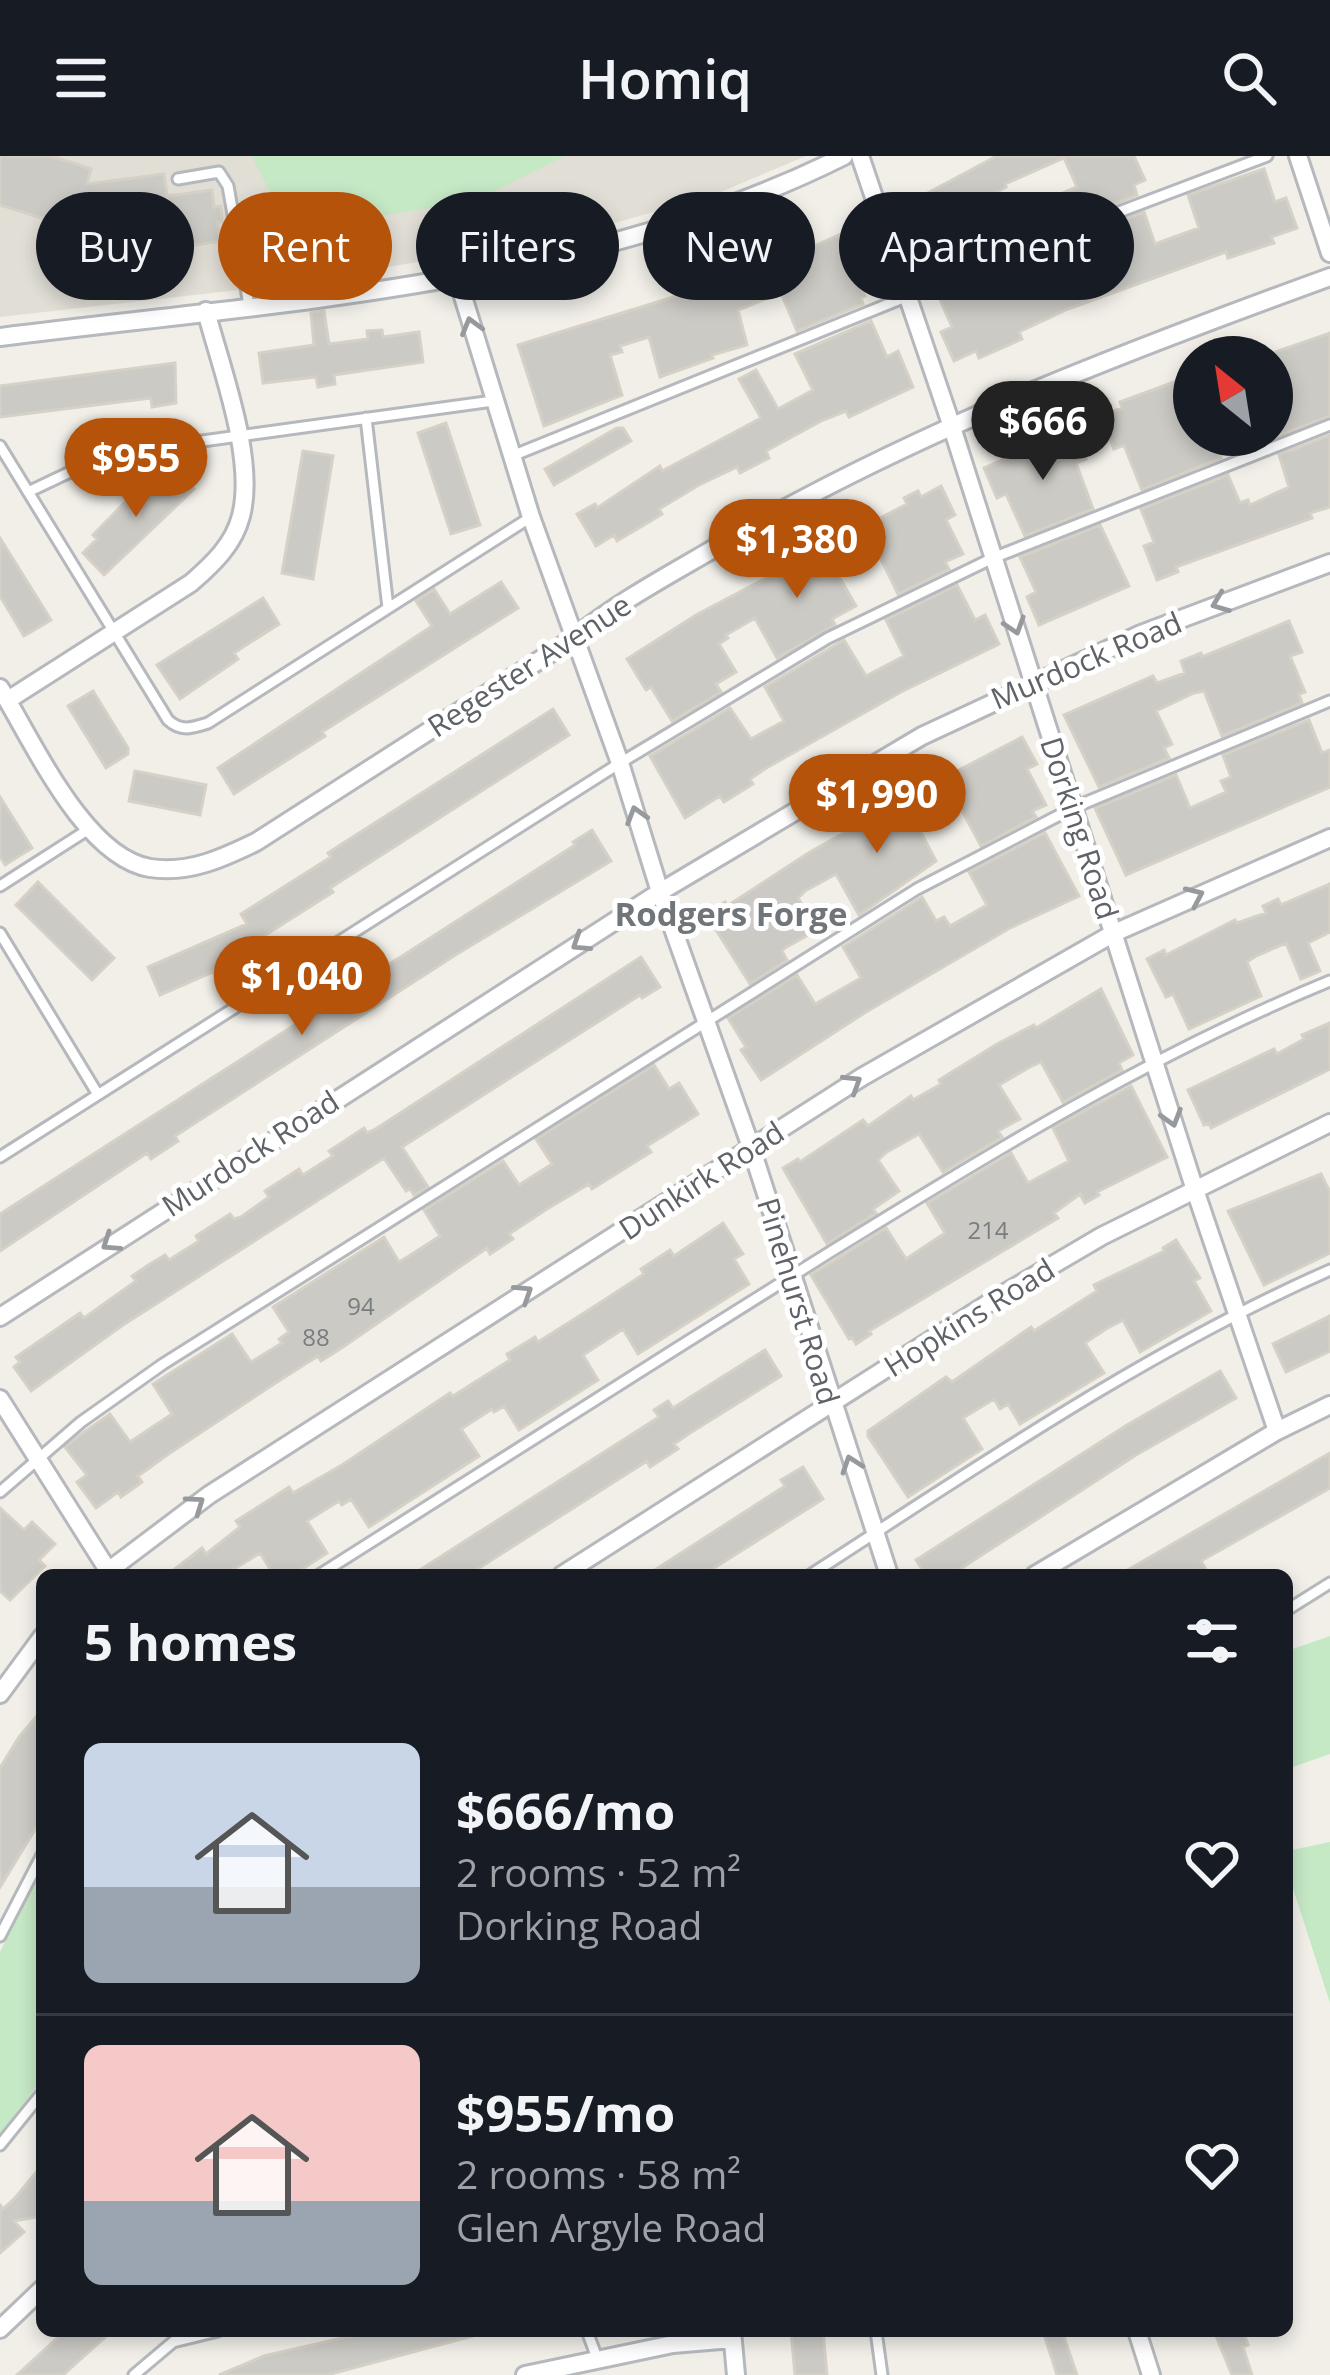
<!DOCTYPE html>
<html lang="en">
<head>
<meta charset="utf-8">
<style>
  :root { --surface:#171b24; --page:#20242c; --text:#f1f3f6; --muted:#9ea1a6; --line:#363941; --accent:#b45309 }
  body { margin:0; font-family:"Open Sans",sans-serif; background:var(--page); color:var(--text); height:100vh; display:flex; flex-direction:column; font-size:45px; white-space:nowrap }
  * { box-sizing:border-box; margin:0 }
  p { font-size:39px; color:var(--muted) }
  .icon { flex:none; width:66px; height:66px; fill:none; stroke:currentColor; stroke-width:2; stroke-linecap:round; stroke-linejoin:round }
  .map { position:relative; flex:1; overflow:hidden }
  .drawer { position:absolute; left:36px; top:1413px; width:1257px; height:768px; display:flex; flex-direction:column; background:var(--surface); border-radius:18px; box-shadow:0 6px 18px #0003 }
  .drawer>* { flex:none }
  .banner { position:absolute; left:36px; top:36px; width:1260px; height:108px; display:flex; gap:24px }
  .needle { width:78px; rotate:330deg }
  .tools { position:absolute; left:1173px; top:180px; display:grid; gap:24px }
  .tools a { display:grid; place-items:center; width:120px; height:120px; border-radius:50%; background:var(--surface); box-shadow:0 6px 18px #0003; font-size:60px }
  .price { position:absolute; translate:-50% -102px; padding:0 27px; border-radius:42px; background:var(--accent); color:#fff; font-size:39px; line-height:78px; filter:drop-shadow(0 3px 6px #0008) }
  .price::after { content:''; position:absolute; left:50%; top:72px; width:36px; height:27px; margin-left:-18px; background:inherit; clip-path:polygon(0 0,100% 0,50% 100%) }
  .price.on { background:#222; color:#fff }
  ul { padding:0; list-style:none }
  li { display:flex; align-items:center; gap:36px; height:300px; padding:0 48px }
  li+li { border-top:3px solid var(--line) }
  li span { display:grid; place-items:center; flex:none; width:336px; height:240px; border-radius:18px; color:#555 }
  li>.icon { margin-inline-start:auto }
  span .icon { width:144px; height:144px; fill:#fffc; stroke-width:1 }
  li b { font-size:51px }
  h2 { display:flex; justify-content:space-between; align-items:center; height:144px; padding:0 48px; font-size:51px }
  .pill { padding:0 42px; border-radius:54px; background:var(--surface); box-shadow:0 6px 18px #0003; font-size:42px; line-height:108px }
  .pill.on { background:var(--accent); color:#fff }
  header { display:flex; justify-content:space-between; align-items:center; height:156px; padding:0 48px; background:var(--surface); font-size:54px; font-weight:600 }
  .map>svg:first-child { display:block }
  .education { fill:#e1ded6 }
  .green { fill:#c5e8c5 }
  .building { fill:#cccac5; stroke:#d6d1c6; stroke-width:3 }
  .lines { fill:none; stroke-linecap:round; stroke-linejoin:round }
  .lane-casing { stroke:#b5b8bc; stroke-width:15 }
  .street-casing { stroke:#b5b8bc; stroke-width:22 }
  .lane { stroke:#fff; stroke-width:9 }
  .street { stroke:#fff; stroke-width:16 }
  .oneway { stroke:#979a9d }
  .labels { text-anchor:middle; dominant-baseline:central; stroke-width:10; stroke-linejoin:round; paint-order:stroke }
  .number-label { font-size:24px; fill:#7a7d7f }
  .street-label { font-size:30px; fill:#5f6368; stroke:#fff }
  .neighbourhood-label { font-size:33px; font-weight:bold; fill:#70757a; stroke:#fff }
</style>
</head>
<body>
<header><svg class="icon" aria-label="menu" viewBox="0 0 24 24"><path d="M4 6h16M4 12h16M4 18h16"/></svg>Homiq<svg class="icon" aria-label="search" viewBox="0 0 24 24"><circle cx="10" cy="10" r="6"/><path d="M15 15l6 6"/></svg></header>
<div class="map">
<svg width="1330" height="2219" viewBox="0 0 1330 2219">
  <rect width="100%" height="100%" fill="#f1efe8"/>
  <path class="education" d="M0,0H806L716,38L559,83L264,131L0,161Z"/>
  <path class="green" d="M252,0H565L474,45L289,74Z
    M1330,1480V1598L1290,1612L1287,1495Z
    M1330,1686V1847L1287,1714V1695Z
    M42,1715V1923L0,1979V1796Z"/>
  <path class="building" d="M0,0H50L80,9L91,13L87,28L164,18L167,40L212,34L214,51L221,50L222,66H217L220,85L93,106L91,93L67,86L73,72L0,49Z
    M997,0H1134L1145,24L1134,29L1137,39L1063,68L1051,42L1077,31L1064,2L1005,28L1006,31L995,37L1016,74L1001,83L1004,91L951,113L931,78L925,81L920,77L905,49Z
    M1264,13L1275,46L1286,42L1297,72L1271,81L1274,87L1228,102L1226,96L1068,153L1019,176L1022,183L979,202L976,195L954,205L941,176L952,171L938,139L1011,108L1025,139L1069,122L1057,90L1144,56L1155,88L1199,72L1188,39Z
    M850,74L862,103L851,108L865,140L861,142L863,148L797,175L781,137L738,154L747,189L712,199L713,202L660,221L649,181L620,190L622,196L610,199L622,239L544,270L518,189L761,114Z
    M324,155L329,188L368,183L367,175L382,174L383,181L419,176L423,206L334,219L335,228L318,231L316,221L263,227L259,197L314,189L311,157Z
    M871,165L887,201L898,195L913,231L849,261L846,255L823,264L766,295L769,302L740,317L737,311L699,329L659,353L662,358L649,366L617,385L614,379L596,390L577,358L595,348L597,352L660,310L662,315L761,262L739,223L756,214L778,253L813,234L795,198Z
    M1330,177V260L1273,282L1272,197Z
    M175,207L176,247L152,251L151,242L0,261V230Z
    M1185,222L1186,226L1194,223V279H1211L1221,302L1142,334L1124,289L1114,293L1101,260L1122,252L1120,246Z
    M446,267L480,369L451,378L418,277Z
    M617,272H623L631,285L554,329L545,313Z
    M1073,273L1086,303L1076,307L1093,353L1025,380L1006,338L997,342L984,312Z
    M1330,279V351L1310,357L1312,362L1176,411L1178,416L1157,424L1144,390L1154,386L1141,353L1228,319L1240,347L1248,344L1250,349L1289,331L1279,299Z
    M303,295L333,300L313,423L282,417Z
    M173,311L194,333L104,419L83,397L97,383L93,379L134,337L140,342Z
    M941,330L955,359L946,364L963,398L945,406L949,413L898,438L878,397L867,401L837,417L856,450L832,463L835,469L777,502L755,462L726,479L728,482L719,488L736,516L716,528L721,536L672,565L651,531L646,534L627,503L696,459L907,348L904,342L918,335L921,341Z
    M1100,369L1129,430L1039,469L1027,441L1036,436L1020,401Z
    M0,382L51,464L24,480L0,440Z
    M501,426L518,452L322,576L325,580L234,638L218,612L432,470L416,445L434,433L450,458Z
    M957,429L975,464L985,459L999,488L901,536L768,611L750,623L753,628L724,646L720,640L685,662L650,600L730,552L751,583L784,565L765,531L844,484L866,520L904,500L886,464Z
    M263,442L279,468L234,497L238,503L180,543L157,509Z
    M1289,465L1302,496L1290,500L1305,536L1299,538L1302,547L1222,580L1204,535L1194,537L1156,555L1172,588L1164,592L1169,602L1099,631L1064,559L1153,520L1157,527L1185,517L1181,505L1201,497L1202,501Z
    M93,535L128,592V598L106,612L68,550Z
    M553,553L569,579L330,732L333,736L240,795L243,803L160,839L148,811L247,768L241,758L331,701L328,697Z
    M1309,564L1322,597L1330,594V631L1126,719L1095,652L1176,619L1190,652L1226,636L1221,625L1231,621L1223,599Z
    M1022,581L1037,608L1027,613L1046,649L1032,655L1036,661L981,690L959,649L950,653L918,671L936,705L859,759L836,718L805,735L798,742L817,774L785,792L782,795L787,804L750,828L706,758L725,746L727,750L810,696L915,637Z
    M135,615L206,629L200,659L129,645Z
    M0,641L32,692L5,709L0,700Z
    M592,674L611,705L457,798L175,980L178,985L151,1003L147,997L0,1095V1058L575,689L573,686Z
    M1045,677L1079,740L1010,772L866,856L761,924L741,894L746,891L728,862L797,819L815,848L861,822L843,791L922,741L936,765L944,761L950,770L987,749L969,716Z
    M38,726L114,802L92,824L16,749Z
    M1330,728V776L1308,787L1320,815L1301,823L1286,787L1256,800L1247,806L1261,840L1189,873L1173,838L1166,841L1147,803L1164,794L1166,799L1235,764L1237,767L1266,757L1263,750L1278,743L1281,749Z
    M641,801L660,831L642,842L640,839L402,991L428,1031L414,1039L410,1033L406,1035L384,1002L123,1169L31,1235L14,1211L20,1206L16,1201L80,1157L84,1162L136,1125L132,1120L150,1108L165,1099L169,1104L199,1085L196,1080L230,1058L234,1063L241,1061L269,1041L265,1035L299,1013L303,1019L333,1000L329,995L364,972L367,977L374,974Z
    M1101,833L1133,899L1119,907L1122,914L1063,946L1041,906L1030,911L999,929L1020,963L998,975L1002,981L943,1016L919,978L887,996L878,1004L899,1035L873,1053L876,1057L827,1088L783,1012L798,1003L800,1006L863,964L868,970L911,940L913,944L941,928L939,924L997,888L1034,869L1036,872Z
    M1330,867V913L1211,972L1209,967L1204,969L1188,934L1274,893L1277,898L1304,883L1302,879Z
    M654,909L669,933L679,927L698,958L647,990L651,996L592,1033L589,1028L547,1053L509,1078L513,1083L490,1098L487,1092L340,1193L321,1205L318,1200L277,1226L170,1297L138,1320L142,1326L121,1341L118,1336L96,1352L77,1326L87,1319L65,1291L80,1279L110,1258L130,1286L172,1258L153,1228L232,1178L251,1206L282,1187L279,1183L289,1176L273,1151L384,1081L399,1106L409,1100L440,1080L424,1054L503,1005L519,1029L552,1008L536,983Z
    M1131,930L1167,1001L1097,1036L1099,1039L1085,1047L1080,1038L1054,1057L1058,1062L869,1175L871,1178L856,1188L852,1181L849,1183L811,1119L886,1072L906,1103L945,1077L927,1047L1011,997L1028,1027L1069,1005L1053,972Z
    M1321,1018L1330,1036V1097L1264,1129L1228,1055Z
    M723,1067L743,1098L734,1103L749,1128L638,1198L623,1173L614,1179L583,1199L598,1224L519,1274L504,1250L494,1256L492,1253L461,1273L479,1300L369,1371L351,1343L342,1349L339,1345L307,1365L327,1397L293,1419H274L260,1397L224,1419H167L202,1392L206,1398L240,1371L236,1365L289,1331L293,1337L342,1309L450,1237L453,1240L510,1204L507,1198L535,1181L538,1186L595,1150L644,1118L641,1113L670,1094L674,1100Z
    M1176,1084L1200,1122L1194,1125L1211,1155L1140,1196L1123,1164L1106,1173L1085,1187L1104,1217L1020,1268L1008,1248L1000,1253L994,1243L963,1262L982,1293L908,1341L868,1280V1275L946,1221L952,1226L1031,1171L1034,1175L1097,1135L1094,1129L1164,1095L1163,1092Z
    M1330,1160V1195L1286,1216L1273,1188Z
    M765,1194L781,1220L690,1277L674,1288L678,1293L650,1311L647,1305L468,1419H412L659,1261L654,1254L668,1245L673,1252Z
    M1220,1215L1236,1242L1136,1299L951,1419H926L916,1404L1127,1269Z
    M1330,1297V1332L1201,1405L1209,1419H1119Z
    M803,1311L823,1343L703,1419H647L785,1330L781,1324Z
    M0,1352L24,1374L32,1366L55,1388L39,1404L45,1410L10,1444L0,1435Z
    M42,1554V1662L0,1731V1612L19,1581Z
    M42,2009V2060L14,2065L24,2076L0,2097V2049L3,2053L15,2042Z
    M65,2175H112L63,2219H17Z
    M373,2175H472L473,2180L327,2219H219L264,2200Z
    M791,2175H823L827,2219H795Z
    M1043,2175H1062L1077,2219H1057Z
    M1214,2175H1243L1248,2189L1243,2191L1252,2219H1232Z"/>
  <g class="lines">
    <defs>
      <path id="lane" d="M178,23L219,16L228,30L249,149
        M366,262L388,452
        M0,290L168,564C181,576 192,572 208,567L531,361
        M512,300L1074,73L1267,0
        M28,336L108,298L493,245
        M0,730L89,673
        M0,777L97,937
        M0,1001L620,607L828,482L993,402L1330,269
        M0,1336L81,1266L163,1208L917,733L1075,651L1330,545
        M319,1419C488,1312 657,1204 827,1098C990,997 1152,898 1330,825
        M810,1419C979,1310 1146,1195 1330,1114
        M1287,1454L1330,1427
        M0,1780L42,1699
        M0,1989L42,1937
        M185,2175L173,2186L218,2175
        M587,2175L597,2202
        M876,2175L882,2219
        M134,2219L173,2186"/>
      <path id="street" d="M860,0L951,268L1194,1031L1277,1275
        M1298,0L1330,97
        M457,121L531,361L620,607L660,736L751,991L889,1419
        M0,181C284,145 584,130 844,0
        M0,532C33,585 84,701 150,712C189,718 223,702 256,686L574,482C619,445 671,418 720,389C913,276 1121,197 1330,121
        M8,544L191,427C213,408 234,388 241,360C256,303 221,212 206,155
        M0,1161L660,736L922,580L1141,478L1330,407
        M0,1243L111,1419
        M103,1419L209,1339L862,921L1114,777L1330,682
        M562,1419L1000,1140L1102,1080L1330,967
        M1035,1419L1277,1275L1330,1249
        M0,1538L42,1481
        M0,2173L42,2133
        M732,2175L736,2219
        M1137,2175L1151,2219
        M525,2219L673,2188L732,2183"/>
    </defs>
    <use href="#lane" class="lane-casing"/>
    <use href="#street" class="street-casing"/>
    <use href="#lane" class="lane"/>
    <use href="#street" class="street"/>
  </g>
  <defs><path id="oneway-chevron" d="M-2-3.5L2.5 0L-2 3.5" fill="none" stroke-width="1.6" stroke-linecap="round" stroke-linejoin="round" transform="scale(3)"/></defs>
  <g class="oneway">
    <use href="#oneway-chevron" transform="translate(471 170) rotate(-106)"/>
    <use href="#oneway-chevron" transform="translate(1220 447) rotate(159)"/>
    <use href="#oneway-chevron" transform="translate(1015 470) rotate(72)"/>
    <use href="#oneway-chevron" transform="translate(636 659) rotate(-107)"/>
    <use href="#oneway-chevron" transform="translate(1195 740) rotate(-24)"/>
    <use href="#oneway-chevron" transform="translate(580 787) rotate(147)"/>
    <use href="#oneway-chevron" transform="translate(853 927) rotate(-32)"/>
    <use href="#oneway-chevron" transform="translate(1172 962) rotate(73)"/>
    <use href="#oneway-chevron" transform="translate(110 1087) rotate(146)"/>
    <use href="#oneway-chevron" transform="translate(524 1137) rotate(-33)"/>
    <use href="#oneway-chevron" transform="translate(851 1308) rotate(-109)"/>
    <use href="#oneway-chevron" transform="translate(196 1348) rotate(-35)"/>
  </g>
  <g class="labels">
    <g class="number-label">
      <text x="988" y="1073">214</text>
      <text x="361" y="1149">94</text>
      <text x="316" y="1180">88</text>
    </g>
    <g class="street-label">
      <text transform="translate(1086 504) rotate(-23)">Murdock Road</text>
      <text transform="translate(529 509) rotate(-33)">Regester Avenue</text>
      <text transform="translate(1080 672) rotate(72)">Dorking Road</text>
      <text transform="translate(250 997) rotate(-33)">Murdock Road</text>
      <text transform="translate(701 1024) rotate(-33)">Dunkirk Road</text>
      <text transform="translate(799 1145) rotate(73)">Pinehurst Road</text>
      <text transform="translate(969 1161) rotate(-32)">Hopkins Road</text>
    </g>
    <g class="neighbourhood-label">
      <text x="731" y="757">Rodgers Forge</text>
    </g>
  </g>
</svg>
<div class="tools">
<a><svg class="needle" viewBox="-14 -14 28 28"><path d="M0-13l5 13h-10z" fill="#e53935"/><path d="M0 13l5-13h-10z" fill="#9ea1a6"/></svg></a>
</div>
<b class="price on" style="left:1043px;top:327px">$666</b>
<b class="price" style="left:136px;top:364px">$955</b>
<b class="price" style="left:797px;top:445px">$1,380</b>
<b class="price" style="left:877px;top:700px">$1,990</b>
<b class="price" style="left:302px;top:882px">$1,040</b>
<div class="banner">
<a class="pill">Buy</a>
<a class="pill on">Rent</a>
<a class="pill">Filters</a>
<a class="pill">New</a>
<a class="pill">Apartment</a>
</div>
<section class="drawer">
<h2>5 homes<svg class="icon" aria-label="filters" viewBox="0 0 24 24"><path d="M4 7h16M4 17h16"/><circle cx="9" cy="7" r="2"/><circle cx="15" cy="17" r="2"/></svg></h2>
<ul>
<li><span style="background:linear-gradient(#c9d6e8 60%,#9aa5b1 0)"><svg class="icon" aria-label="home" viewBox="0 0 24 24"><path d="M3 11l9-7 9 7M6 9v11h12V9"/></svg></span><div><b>$666/mo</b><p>2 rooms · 52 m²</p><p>Dorking Road</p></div><svg class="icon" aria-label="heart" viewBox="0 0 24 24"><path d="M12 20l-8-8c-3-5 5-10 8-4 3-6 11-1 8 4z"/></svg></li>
<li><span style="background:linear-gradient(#f6c9c9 65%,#9aa5b1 0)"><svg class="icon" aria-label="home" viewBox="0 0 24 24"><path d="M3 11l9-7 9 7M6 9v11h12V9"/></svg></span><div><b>$955/mo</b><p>2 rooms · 58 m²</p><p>Glen Argyle Road</p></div><svg class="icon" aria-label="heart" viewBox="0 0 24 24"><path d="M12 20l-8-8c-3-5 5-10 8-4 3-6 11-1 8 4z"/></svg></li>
</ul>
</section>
</div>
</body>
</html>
